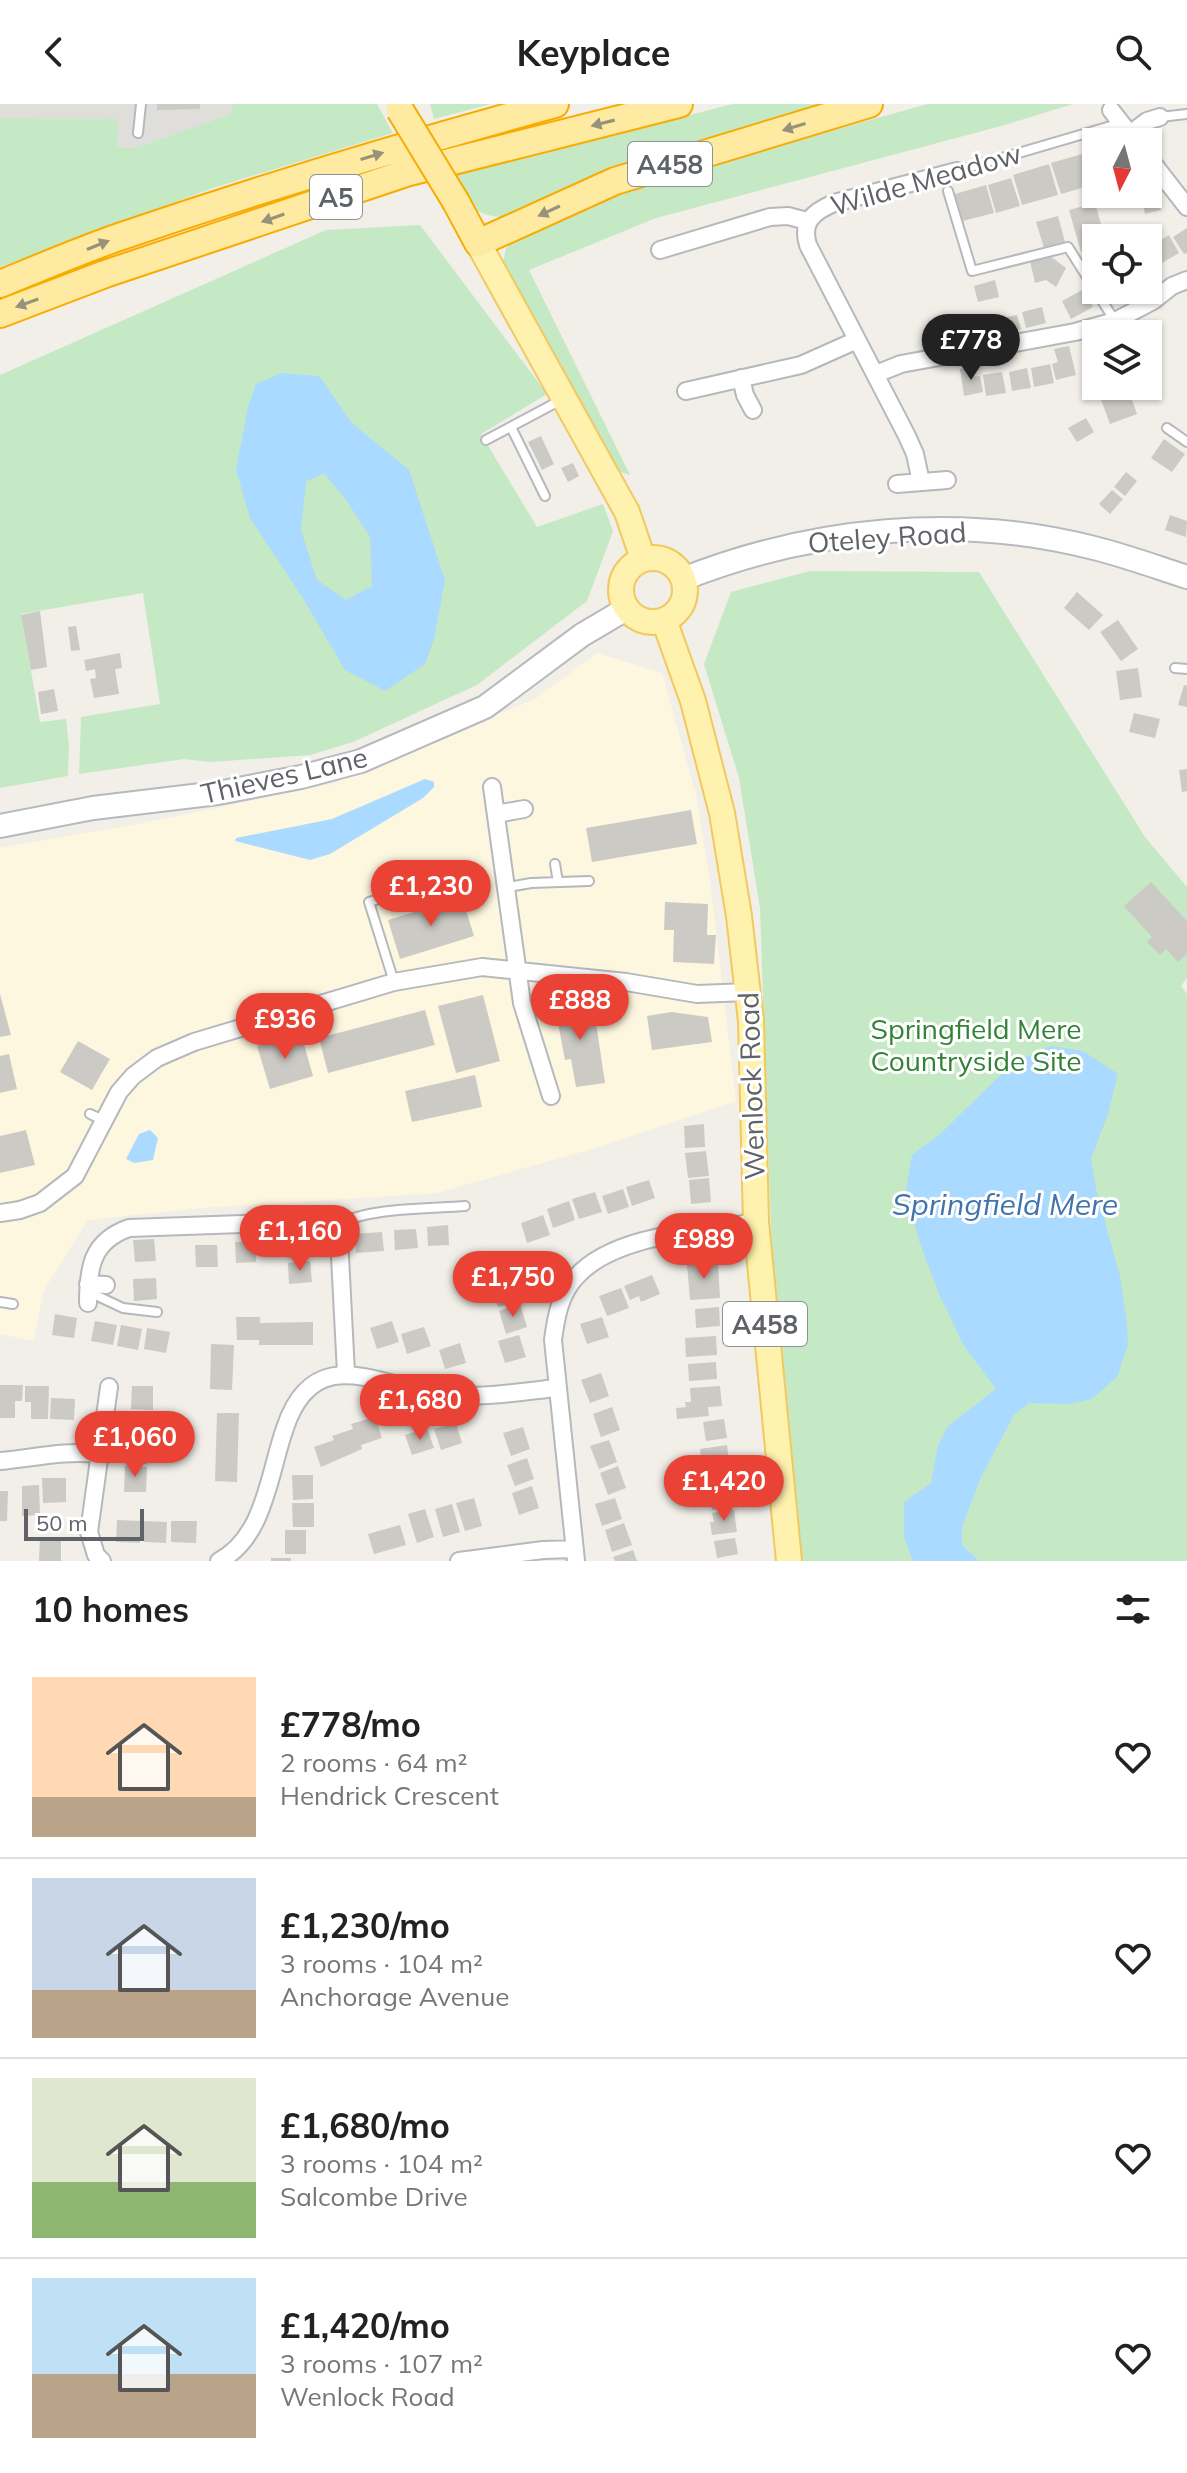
<!DOCTYPE html>
<html lang="en">
<head>
<meta charset="utf-8">
<style>
  :root { --surface:#fff; --page:#f2f2f2; --text:#222; --muted:#767676; --line:#e0e0e0; --accent:#ea4335 }
  body { margin:0; font-family:Mulish,sans-serif; background:var(--page); color:var(--text); height:100vh; display:flex; flex-direction:column; font-size:30px; white-space:nowrap }
  * { box-sizing:border-box; margin:0 }
  p { font-size:26px; color:var(--muted) }
  .icon { flex:none; width:44px; height:44px; fill:none; stroke:currentColor; stroke-width:2; stroke-linecap:round; stroke-linejoin:round }
  .map { position:relative; height:1457px; overflow:hidden }
  .drawer { display:flex; flex-direction:column; background:var(--surface); flex:1 }
  .drawer>* { flex:none }
  .needle { width:52px; rotate:186deg }
  .fabs { position:absolute; left:1082px; top:24px; display:grid; gap:16px }
  .fabs a { display:grid; place-items:center; width:80px; height:80px; border-radius:0px; background:var(--surface); box-shadow:0 2px 6px #0004; font-size:40px }
  .scale { position:absolute; left:24px; bottom:20px; width:120px; box-sizing:border-box; padding-left:8px; border:4px solid #5f6368; border-top:0; font-size:22px; line-height:28px; white-space:nowrap; color:#5f6368; -webkit-text-stroke:6px #fff; paint-order:stroke }
  .price { position:absolute; translate:-50% -68px; padding:0 18px; border-radius:28px; background:var(--accent); color:#fff; font-size:26px; line-height:52px; filter:drop-shadow(0 2px 4px #0008) }
  .price::after { content:''; position:absolute; left:50%; top:48px; width:24px; height:18px; margin-left:-12px; background:inherit; clip-path:polygon(0 0,100% 0,50% 100%) }
  .price.selected { background:#222; color:#fff }
  ul { padding:0; list-style:none }
  li { display:flex; align-items:center; gap:24px; height:200px; padding:0 32px }
  li+li { border-top:2px solid var(--line) }
  li span { display:grid; place-items:center; flex:none; width:224px; height:160px; border-radius:0px; color:#555 }
  li>.icon { margin-inline-start:auto }
  span .icon { width:96px; height:96px; fill:#fffc; stroke-width:1 }
  li b { font-size:34px }
  h2 { display:flex; justify-content:space-between; align-items:center; height:96px; padding:0 32px; font-size:34px }
  header { display:flex; justify-content:space-between; align-items:center; height:104px; padding:0 32px; background:var(--surface); font-size:36px; font-weight:700 }
  .map>svg:first-child { display:block }
  .commercial { fill:#fef7e0 }
  .industrial { fill:#e0deda }
  .green { fill:#c5e8c5 }
  .water { fill:#aadaff; fill-rule:evenodd }
  .building { fill:#cccac5 }
  .lines { fill:none; stroke-linecap:round; stroke-linejoin:round }
  .service-casing { stroke:#b5b8bc; stroke-width:12 }
  .minor-casing { stroke:#b5b8bc; stroke-width:20 }
  .secondary-casing { stroke:#b6babf; stroke-width:26 }
  .primary-casing { stroke:#f2c960; stroke-width:28 }
  .trunk-casing { stroke:#f9ab00; stroke-width:30 }
  .service { stroke:#fff; stroke-width:8 }
  .minor { stroke:#fff; stroke-width:16 }
  .secondary { stroke:#fff; stroke-width:22 }
  .primary { stroke:#fff2af; stroke-width:24 }
  .trunk { stroke:#feeaa1; stroke-width:26 }
  .trunk-bridge-casing { stroke:#f9ab00; stroke-width:30; stroke-linecap:butt }
  .trunk-bridge { stroke:#feeaa1; stroke-width:26 }
  .oneway { fill:#97927c }
  .labels { text-anchor:middle; dominant-baseline:central; stroke-width:6; stroke-linejoin:round; paint-order:stroke }
  .shield { fill:#fff; stroke:#8f9295; stroke-width:2 }
  .shield-label { font-size:26px; font-weight:bold; fill:#5f6368 }
  .street-label { font-size:28px; fill:#5f6368; stroke:#fff }
  .park-label { font-size:28px; fill:#348238; stroke:#fff }
  .water-label { font-size:30px; font-style:italic; fill:#4174aa; stroke:#fff }
</style>
</head>
<body>
<header><svg class="icon" aria-label="back" viewBox="0 0 24 24"><path d="M15 5l-7 7 7 7"/></svg>Keyplace<svg class="icon" aria-label="search" viewBox="0 0 24 24"><circle cx="10" cy="10" r="6"/><path d="M15 15l6 6"/></svg></header>
<div class="map">
<svg width="1187" height="1457" viewBox="0 0 1187 1457">
  <rect width="100%" height="100%" fill="#f1efe8"/>
  <path class="commercial" d="M597,549L662,569L696,691L710,777L736,997L592,1045L437,1089L201,1104L88,1116L44,1186L33,1237L0,1230V744L138,720L332,680L535,595Z"/>
  <path class="industrial" d="M0,0H232L230,10L135,44L117,43V15L0,14Z"/>
  <path class="green" d="M232,0H377L393,29L213,84L0,163V14L118,15L117,43L135,44L230,10Z
    M430,0H491L434,15Z
    M733,0H847L666,49L499,113C469,110 467,95 454,71Z
    M928,0H1073L1001,22L656,114L529,166L630,371L618,367L511,178L503,158L506,145L513,135L579,102L656,75Z
    M420,121L547,290L481,330L537,423L603,400L613,427L587,497L477,581L353,638L310,651L211,658L184,655L79,670L81,613L160,600L143,489L21,510L40,618L66,615L69,642L68,672L0,684V271L326,126Z
    M810,467L979,468L1145,733L1187,783V874L1181,882L1187,890V1457H799L774,1213L760,804L739,674L704,560L731,488Z"/>
  <path class="water" d="M282,269L319,272L352,319L409,366L445,476L434,535L425,560L385,587L345,566L304,496L250,414L236,366L248,303L256,280ZM324,369L346,396L370,433L372,482L346,496L317,476L301,426L306,378Z
    M425,675L434,678V683L423,694L330,750L310,756L235,737L236,734L332,715Z
    M1051,942L1083,947L1118,970L1108,1010L1091,1055L1097,1089L1120,1172L1126,1212L1128,1241L1117,1273L1092,1295L1070,1300L1029,1299L1014,1311L981,1373L962,1423V1441L979,1457H913L904,1433V1398L931,1379L938,1341L948,1322L996,1285L964,1242L940,1192L919,1137L906,1086L912,1051L939,1031L1013,959Z
    M150,1026L158,1034L153,1056L134,1059L126,1055L139,1030Z"/>
  <path class="building" d="M157,0H200V5L157,6Z
    M1096,46V80L1061,90L1051,59Z
    M1049,60L1058,91L1022,101L1013,71Z
    M1011,74L1020,102L996,109L988,81Z
    M986,81L994,109L963,117L955,90Z
    M1156,86L1161,106L1145,110L1141,90Z
    M1095,99L1105,134H1096V143L1081,148L1069,106Z
    M1058,112L1065,138L1044,144L1036,118Z
    M1187,124V149L1184,150L1173,133Z
    M1169,131L1179,149L1162,159L1151,142Z
    M1148,146L1158,162L1148,168Z
    M1050,152L1066,164L1056,183L1046,176L1035,179L1030,157Z
    M995,176L999,193L978,198L974,182Z
    M1084,185L1093,203L1071,215L1062,197Z
    M1111,186H1128L1115,194Z
    M1042,203L1046,219L1026,224L1022,208Z
    M1017,211L1021,225L1003,230L999,215Z
    M1096,239V267H1095L1087,242Z
    M1069,242L1076,271L1056,276L1052,260L1058,258L1054,245Z
    M1050,260L1054,279L1034,283L1031,264Z
    M973,263L975,273L980,272L983,288L964,292L960,265Z
    M1027,264L1031,284L1012,287L1009,268Z
    M1002,268L1006,289L986,292L983,271Z
    M1096,282H1127L1137,310L1110,320Z
    M1086,314L1094,328L1077,338L1068,324Z
    M541,332L554,360L542,366L528,338Z
    M1164,335L1185,350L1172,368L1151,354Z
    M573,359L579,372L568,378L561,364Z
    M1126,368L1137,377L1125,392L1114,383Z
    M1112,386L1123,395L1110,410L1099,400Z
    M1170,411L1187,417L1186,433L1165,426Z
    M1077,488L1103,511L1089,526L1064,504Z
    M40,507L47,563L31,566L21,511Z
    M1118,516L1138,545L1121,557L1100,528Z
    M76,522L80,546L71,547L68,523Z
    M120,549L122,564L115,565L119,590L94,594L90,575L96,574L95,565L86,567L84,556Z
    M1138,564L1142,593L1120,596L1116,567Z
    M1184,581L1187,582V603L1178,601Z
    M54,585L58,607L41,610L38,588Z
    M1134,609L1160,615L1155,634L1129,628Z
    M1187,665V687L1182,688L1179,666Z
    M691,706L697,740L592,758L586,724Z
    M1151,778L1187,817V850L1178,858L1166,845L1160,851L1147,838L1152,833L1124,802Z
    M462,793L474,832L400,855L388,816Z
    M665,798L708,800L707,831H716L714,860L673,858L674,826H664Z
    M0,890L11,931L0,933Z
    M483,891L500,957L456,969L438,902Z
    M584,893L588,920L596,919L605,979L576,983L571,955L565,956L554,898Z
    M425,906L435,941L328,969L319,934Z
    M671,908L708,913L712,938L652,946L647,912Z
    M301,930L313,972L270,985L257,942Z
    M78,937L110,955L92,986L60,968Z
    M9,950L17,985L0,989V952Z
    M475,971L482,1003L412,1018L405,987Z
    M704,1020L705,1043L685,1044L684,1022Z
    M26,1026L35,1061L0,1069V1032Z
    M706,1047L709,1072L688,1074L685,1049Z
    M709,1074L711,1098L691,1100L689,1076Z
    M649,1076L655,1094L632,1102L626,1083Z
    M623,1085L629,1103L608,1110L602,1092Z
    M595,1088L602,1108L579,1115L572,1095Z
    M569,1097L575,1116L553,1124L547,1105Z
    M543,1111L550,1131L527,1139L521,1119Z
    M448,1121L449,1141L428,1142L427,1123Z
    M416,1125L418,1144L395,1146L394,1126Z
    M382,1128L384,1147L356,1149L355,1130Z
    M310,1130L312,1152L289,1154L287,1132Z
    M154,1135L156,1157L135,1158L133,1136Z
    M255,1137L256,1158L236,1159L235,1138Z
    M195,1141H217L218,1163H196Z
    M507,1147L514,1169L494,1175L487,1153Z
    M310,1157L312,1178L289,1180L288,1159Z
    M718,1159L720,1194L690,1196L687,1161Z
    M652,1171L660,1190L641,1198L639,1192L630,1196L624,1182Z
    M511,1173L519,1196L498,1203L491,1181Z
    M156,1174L157,1195L134,1197L133,1175Z
    M621,1184L629,1204L607,1212L599,1192Z
    M520,1200L527,1223L506,1230L499,1207Z
    M719,1203L720,1222L696,1224L695,1205Z
    M55,1210L77,1214L74,1234L52,1231Z
    M236,1213H260V1219L313,1218V1241H259V1236H237Z
    M602,1213L609,1233L587,1240L580,1220Z
    M95,1217L117,1221L113,1241L91,1237Z
    M392,1217L399,1238L377,1245L370,1224Z
    M121,1221L142,1225L138,1246L117,1242Z
    M424,1223L431,1242L407,1250L401,1230Z
    M147,1224L170,1228L166,1249L144,1245Z
    M519,1231L526,1253L505,1259L498,1237Z
    M716,1232L717,1251L686,1253L685,1234Z
    M460,1239L466,1259L445,1265L439,1246Z
    M211,1240L234,1241L232,1286L210,1285Z
    M716,1258L717,1275L689,1277L688,1260Z
    M601,1269L609,1292L590,1299L581,1276Z
    M0,1281H23L22,1297H15V1314H0Z
    M25,1282H49L48,1315H31V1298H25Z
    M132,1282H153V1306L131,1305Z
    M720,1282L722,1302L708,1303L709,1312L677,1315L676,1304L686,1303L685,1298H691L690,1284Z
    M51,1294L75,1295L74,1316L50,1315Z
    M612,1303L620,1326L601,1333L593,1310Z
    M131,1309H152V1333L131,1332Z
    M217,1309H239L237,1378L215,1377Z
    M375,1313L382,1334L361,1341L362,1345L321,1363L314,1343L334,1336L332,1332L353,1325L351,1320Z
    M724,1315L727,1334L706,1337L703,1318Z
    M456,1319L462,1339L441,1346L434,1325Z
    M523,1323L530,1345L511,1352L503,1329Z
    M427,1324L434,1344L412,1351L405,1331Z
    M126,1335L147,1336V1360H126Z
    M609,1336L617,1358L599,1365L590,1342Z
    M727,1341L732,1379L711,1382L707,1353L701,1354L700,1345Z
    M527,1354L534,1375L515,1382L507,1361Z
    M125,1362L147,1363L146,1388H124Z
    M618,1362L626,1384L608,1391L600,1369Z
    M292,1371H313V1395L293,1396Z
    M42,1374H66V1398L43,1399Z
    M39,1381L40,1411L22,1412V1382Z
    M532,1382L539,1404L519,1411L512,1389Z
    M719,1385V1389L731,1387L734,1403L712,1406L711,1399L701,1401L700,1388Z
    M0,1387H8L7,1417H0Z
    M474,1394L482,1422L465,1427L456,1399Z
    M615,1394L622,1415L602,1422L595,1400Z
    M292,1399H314V1423H293Z
    M452,1400L460,1428L443,1433L435,1405Z
    M425,1405L434,1433L417,1439L408,1410Z
    M734,1406L737,1428L712,1431L710,1418H714L712,1409Z
    M117,1416L141,1417L140,1439L116,1438Z
    M144,1417L167,1418L166,1439L144,1438Z
    M171,1417H197L196,1439L171,1438Z
    M624,1419L632,1441L612,1448L605,1426Z
    M400,1421L406,1441L374,1450L368,1430Z
    M285,1426H306V1450H285Z
    M40,1433H61V1457H39Z
    M735,1434L738,1450L717,1454L714,1437Z
    M633,1446L637,1457H615L613,1453Z
    M271,1454H291V1457H271Z"/>
  <g class="lines">
    <defs>
      <path id="service" d="M1160,13L1187,10
        M138,29L141,0
        M957,67L1121,19
        M948,87L972,167L1068,143L1115,217
        M1120,215L1125,230
        M511,323L545,392
        M1167,324L1187,338
        M486,336L561,296
        M1175,564L1187,565
        M555,760L558,778
        M508,783L531,779L589,777
        M394,878L369,798L466,768
        M90,1010L103,1016
        M336,1123C361,1103 432,1105 465,1102
        M89,1188L123,1204L157,1208
        M0,1198L13,1200"/>
      <path id="minor" d="M1111,6L1136,38
        M1130,30L1147,17L1160,13
        M1148,53L1187,103
        M660,146L770,113L788,112L807,117
        M876,270L901,260L1075,228L1115,217L1153,197L1172,182L1187,176
        M741,274L745,291L753,306
        M686,287L801,261L857,236
        M921,378L915,350L907,332L808,141C801,118 813,108 834,99L957,67
        M897,380L947,376
        M492,683L522,899L551,992
        M496,710L524,705
        M0,1109L20,1106L40,1099L75,1072L119,988L133,972L157,954L194,938L394,878L482,863L626,878L697,890L748,888
        M88,1180L106,1181
        M88,1199C88,1163 92,1137 129,1124L328,1117L336,1123L339,1133L346,1269
        M0,1357C34,1354 64,1346 98,1350
        M102,1457L96,1451L89,1428L109,1283
        M219,1457C265,1433 269,1369 285,1324C315,1234 382,1285 446,1291C482,1294 520,1288 556,1284
        M459,1457L543,1446L575,1445
        M576,1457L553,1236C556,1213 560,1190 576,1173C614,1130 702,1127 756,1118"/>
      <path id="secondary" d="M683,475C812,424 959,409 1094,444C1126,452 1156,463 1187,473
        M0,722L93,704L218,689L301,673L361,657L485,603L582,531L626,505"/>
      <path id="primary" d="M478,139L627,408L643,455
        M621 486a32 32 0 1 1 64 0a32 32 0 1 1-64 0Z
        M664,516L693,597L722,709L739,812L751,917L756,1118L789,1457"/>
      <path id="trunk" d="M456,98L478,139L615,77L869,0
        M0,180C39,164 79,147 119,133C262,84 408,40 555,0
        M0,210L105,170L406,69L679,0"/>
    </defs>
    <use href="#service" class="service-casing"/>
    <use href="#minor" class="minor-casing"/>
    <use href="#secondary" class="secondary-casing"/>
    <use href="#primary" class="primary-casing"/>
    <use href="#trunk" class="trunk-casing"/>
    <use href="#service" class="service"/>
    <use href="#minor" class="minor"/>
    <use href="#secondary" class="secondary"/>
    <use href="#primary" class="primary"/>
    <use href="#trunk" class="trunk"/>
    <defs>
      <path id="trunk-bridge" d="M400,6L456,98"/>
    </defs>
    <use href="#trunk-bridge" class="trunk-bridge-casing"/>
    <use href="#trunk-bridge" class="trunk-bridge"/>
  </g>
  <defs><path id="oneway-solid" d="M-6-.8H1V-3.2L6.5 0L1 3.2V.8H-6Z" transform="scale(2)"/></defs>
  <g class="oneway">
    <use href="#oneway-solid" transform="translate(603 19) rotate(166)"/>
    <use href="#oneway-solid" transform="translate(794 23) rotate(163)"/>
    <use href="#oneway-solid" transform="translate(372 52) rotate(-17)"/>
    <use href="#oneway-solid" transform="translate(549 107) rotate(155)"/>
    <use href="#oneway-solid" transform="translate(273 114) rotate(161)"/>
    <use href="#oneway-solid" transform="translate(98 141) rotate(-22)"/>
    <use href="#oneway-solid" transform="translate(27 199) rotate(160)"/>
  </g>
  <g class="labels">
    <g class="shield">
      <rect x="628" y="38" width="84" height="44" rx="6"/>
      <rect x="310" y="71" width="52" height="44" rx="6"/>
      <rect x="723" y="1198" width="84" height="44" rx="6"/>
    </g>
    <g class="shield-label">
      <text x="670" y="60">A458</text>
      <text x="336" y="93">A5</text>
      <text x="765" y="1220">A458</text>
    </g>
    <g class="street-label">
      <text transform="translate(926 75) rotate(-16)">Wilde Meadow</text>
      <text transform="translate(887 433) rotate(-4)">Oteley Road</text>
      <text transform="translate(284 671) rotate(-13)">Thieves Lane</text>
      <text transform="translate(751 982) rotate(-92)">Wenlock Road</text>
    </g>
    <g class="park-label">
      <text x="976" y="924">Springfield Mere<tspan x="976" dy="32">Countryside Site</tspan></text>
    </g>
    <g class="water-label">
      <text x="1005" y="1100">Springfield Mere</text>
    </g>
  </g>
</svg>
<div class="fabs">
<a><svg class="needle" viewBox="-14 -14 28 28"><path d="M0-13l5 13h-10z" fill="#e53935"/><path d="M0 13l5-13h-10z" fill="#767676"/></svg></a>
<a><svg class="icon" aria-label="locate" viewBox="0 0 24 24"><circle cx="12" cy="12" r="6"/><path d="M12 2v4M12 18v4M2 12h4M18 12h4"/></svg></a>
<a><svg class="icon" aria-label="layers" viewBox="0 0 24 24"><path d="M12 4l9 5-9 5-9-5zM3 14l9 5 9-5"/></svg></a>
</div>
<div class="scale">50 m</div>
<b class="price selected" style="left:971px;top:278px">£778</b>
<b class="price" style="left:431px;top:824px">£1,230</b>
<b class="price" style="left:580px;top:938px">£888</b>
<b class="price" style="left:285px;top:957px">£936</b>
<b class="price" style="left:300px;top:1169px">£1,160</b>
<b class="price" style="left:704px;top:1177px">£989</b>
<b class="price" style="left:513px;top:1215px">£1,750</b>
<b class="price" style="left:420px;top:1338px">£1,680</b>
<b class="price" style="left:135px;top:1375px">£1,060</b>
<b class="price" style="left:724px;top:1419px">£1,420</b>
</div>
<section class="drawer">
<h2>10 homes<svg class="icon" aria-label="filters" viewBox="0 0 24 24"><path d="M4 7h16M4 17h16"/><circle cx="9" cy="7" r="2"/><circle cx="15" cy="17" r="2"/></svg></h2>
<ul>
<li><span style="background:linear-gradient(#ffd9b3 75%,#b9a48a 0)"><svg class="icon" aria-label="home" viewBox="0 0 24 24"><path d="M3 11l9-7 9 7M6 9v11h12V9"/></svg></span><div><b>£778/mo</b><p>2 rooms · 64 m²</p><p>Hendrick Crescent</p></div><svg class="icon" aria-label="heart" viewBox="0 0 24 24"><path d="M12 20l-8-8c-3-5 5-10 8-4 3-6 11-1 8 4z"/></svg></li>
<li><span style="background:linear-gradient(#c9d6e8 70%,#b9a48a 0)"><svg class="icon" aria-label="home" viewBox="0 0 24 24"><path d="M3 11l9-7 9 7M6 9v11h12V9"/></svg></span><div><b>£1,230/mo</b><p>3 rooms · 104 m²</p><p>Anchorage Avenue</p></div><svg class="icon" aria-label="heart" viewBox="0 0 24 24"><path d="M12 20l-8-8c-3-5 5-10 8-4 3-6 11-1 8 4z"/></svg></li>
<li><span style="background:linear-gradient(#dfe7d0 65%,#8fb573 0)"><svg class="icon" aria-label="home" viewBox="0 0 24 24"><path d="M3 11l9-7 9 7M6 9v11h12V9"/></svg></span><div><b>£1,680/mo</b><p>3 rooms · 104 m²</p><p>Salcombe Drive</p></div><svg class="icon" aria-label="heart" viewBox="0 0 24 24"><path d="M12 20l-8-8c-3-5 5-10 8-4 3-6 11-1 8 4z"/></svg></li>
<li><span style="background:linear-gradient(#bfe0f5 60%,#b9a48a 0)"><svg class="icon" aria-label="home" viewBox="0 0 24 24"><path d="M3 11l9-7 9 7M6 9v11h12V9"/></svg></span><div><b>£1,420/mo</b><p>3 rooms · 107 m²</p><p>Wenlock Road</p></div><svg class="icon" aria-label="heart" viewBox="0 0 24 24"><path d="M12 20l-8-8c-3-5 5-10 8-4 3-6 11-1 8 4z"/></svg></li>
</ul>
</section>
</body>
</html>
